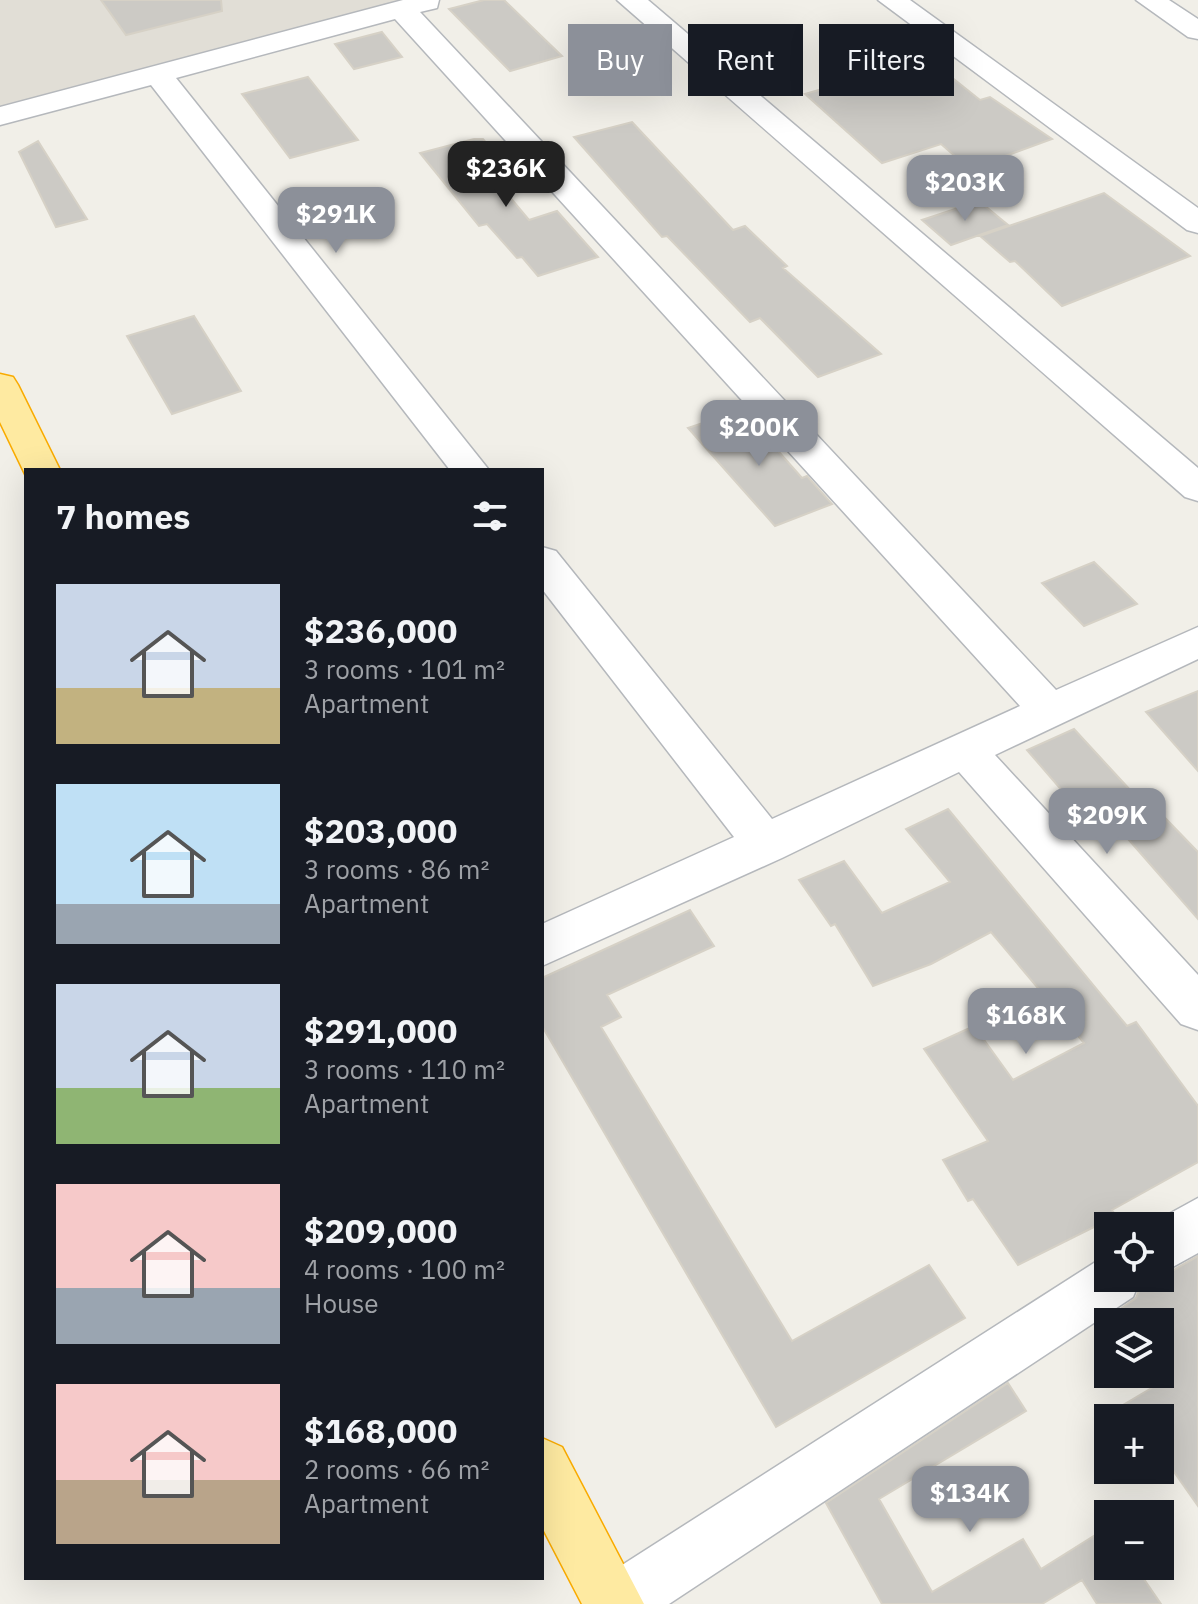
<!DOCTYPE html>
<html lang="en">
<head>
<meta charset="utf-8">
<style>
  :root { --surface:#171b24; --page:#20242c; --text:#f1f3f6; --muted:#9ea1a6; --accent:#8c9099 }
  body { margin:0; font-family:"IBM Plex Sans",sans-serif; background:var(--page); color:var(--text); height:100vh; display:flex; flex-direction:column; font-size:30px; white-space:nowrap }
  * { box-sizing:border-box; margin:0 }
  p { font-size:26px; color:var(--muted) }
  .icon { flex:none; width:44px; height:44px; fill:none; stroke:currentColor; stroke-width:2; stroke-linecap:round; stroke-linejoin:round }
  .map { position:relative; flex:1; overflow:hidden }
  .panel { position:absolute; left:24px; top:468px; width:520px; height:1112px; display:flex; flex-direction:column; background:var(--surface); border-radius:0px; box-shadow:0 8px 32px #0002 }
  .panel>* { flex:none }
  .banner { position:absolute; left:568px; top:24px; width:510px; height:72px; display:flex; gap:16px }
  .controls { position:absolute; left:1094px; top:1212px; display:grid; gap:16px }
  .controls a { display:grid; place-items:center; width:80px; height:80px; border-radius:0px; background:var(--surface); box-shadow:0 8px 32px #0002; font-size:40px }
  .price { position:absolute; translate:-50% -68px; padding:0 18px; border-radius:16px; background:var(--accent); color:#fff; font-size:26px; line-height:52px; filter:drop-shadow(0 2px 4px #0008) }
  .price::after { content:''; position:absolute; left:50%; top:48px; width:24px; height:18px; margin-left:-12px; background:inherit; clip-path:polygon(0 0,100% 0,50% 100%) }
  .price.active { background:#222; color:#fff }
  ul { padding:0; list-style:none }
  li { display:flex; align-items:center; gap:24px; height:200px; padding:0 32px }
  li span { display:grid; place-items:center; flex:none; width:224px; height:160px; border-radius:0px; color:#555 }
  li>.icon { margin-inline-start:auto }
  span .icon { width:96px; height:96px; fill:#fffc; stroke-width:1 }
  li b { font-size:34px }
  h2 { display:flex; justify-content:space-between; align-items:center; height:96px; padding:0 32px; font-size:34px }
  .chip { padding:0 28px; border-radius:0px; background:var(--surface); box-shadow:0 8px 32px #0002; font-size:28px; line-height:72px }
  .chip.active { background:var(--accent); color:#fff }
  .map>svg:first-child { display:block }
  .education { fill:#e1ded6 }
  .building { fill:#cccac5; stroke:#d6d1c6; stroke-width:2 }
  .lines { fill:none; stroke-linecap:round; stroke-linejoin:round }
  .minor-casing { stroke:#b5b8bc; stroke-width:3 }
  .trunk-casing { stroke:#f9ab00; stroke-width:3 }
  .minor { fill:#fff; fill-rule:evenodd }
  .trunk { fill:#feeaa1; fill-rule:evenodd }
</style>
</head>
<body>
<div class="map">
<svg width="1198" height="1604" viewBox="0 0 1198 1604">
  <rect width="100%" height="100%" fill="#f1efe8"/>
  <path class="education" d="M0,0H400L0,112Z"/>
  <path class="building" d="M101,0H221L222,11L126,35Z
    M484,0H504L562,56L510,71L449,9Z
    M382,32L402,57L354,69L335,44Z
    M940,68L980,100L990,97L1052,139L970,169L941,144L882,163L805,94L863,77L875,87Z
    M308,77L358,140L290,158L242,94Z
    M632,122L733,230L745,226L787,266L783,268L881,354L818,377L760,318L750,322L667,236L662,237L574,137Z
    M474,139H483L502,162L485,167L529,220L557,211L598,257L538,276L522,257L517,258L487,224L479,226L420,153Z
    M38,141L87,219L56,227L19,152Z
    M1104,193L1190,256L1062,306L1015,261L1010,262L980,236Z
    M979,201L1008,225L951,245L922,220Z
    M194,316L241,391L172,414L127,336Z
    M742,410L802,478L807,476L832,504L775,526L688,428Z
    M1094,562L1137,604L1084,626L1042,583Z
    M1198,691V771L1146,712Z
    M1074,729L1132,792L1138,790L1198,852V919L1094,800L1077,808L1027,750Z
    M948,809L1127,1026L1136,1022L1198,1106V1162L1112,1210L1116,1216L1018,1265L973,1199L968,1201L943,1160L988,1141L924,1049L974,1026L1013,1080L1084,1043L991,932L931,964L873,986L835,924L831,926L799,880L844,861L882,913L950,882L906,829Z
    M690,910L714,946L607,995L621,1017L601,1027L792,1341L929,1265L965,1318L776,1427L542,1026V978Z
    M1198,1256V1506L1160,1452V1418H1101L1160,1383V1322H1132L1122,1308L1136,1298L1144,1279L1160,1278Z
    M1008,1383L1026,1411L879,1499L932,1592L1023,1539L1041,1569L1108,1527V1566H1135L1161,1604H1097L1082,1580L1042,1604H882L826,1503Z"/>
  <g class="lines">
    <defs>
      <path id="minor" d="M403,0H439L437,8L420,12L1056,690L1198,627V659L995,755L1198,975V1030L1181,1024L959,772L782,858L542,966V924L734,837L542,589V547L556,551L772,819L1020,706L395,19L176,78L489,470H450L151,85L0,125V107Z
        M617,0H648L1198,468V501L1185,497Z
        M878,0H910L1198,208V233L1187,230Z
        M1136,0H1169L1198,19V39L1188,37Z
        M1198,1198V1253L1160,1274V1226H1147Z
        M1108,1254V1278H1141L1133,1297L669,1604H585L594,1583Z"/>
      <path id="trunk" d="M0,374L13,377L18,385L60,470H26V476L0,422Z
        M542,1438L562,1447L644,1604H582L542,1527Z"/>
    </defs>
    <use href="#minor" class="minor-casing"/>
    <use href="#trunk" class="trunk-casing"/>
    <use href="#minor" class="minor"/>
    <use href="#trunk" class="trunk"/>
  </g>
</svg>
<div class="controls">
<a><svg class="icon" aria-label="locate" viewBox="0 0 24 24"><circle cx="12" cy="12" r="6"/><path d="M12 2v4M12 18v4M2 12h4M18 12h4"/></svg></a>
<a><svg class="icon" aria-label="layers" viewBox="0 0 24 24"><path d="M12 4l9 5-9 5-9-5zM3 14l9 5 9-5"/></svg></a>
<a>+</a>
<a>−</a>
</div>
<b class="price active" style="left:506px;top:209px">$236K</b>
<b class="price" style="left:965px;top:223px">$203K</b>
<b class="price" style="left:336px;top:255px">$291K</b>
<b class="price" style="left:759px;top:468px">$200K</b>
<b class="price" style="left:1107px;top:856px">$209K</b>
<b class="price" style="left:1026px;top:1056px">$168K</b>
<b class="price" style="left:970px;top:1534px">$134K</b>
<div class="banner">
<a class="chip active">Buy</a>
<a class="chip">Rent</a>
<a class="chip">Filters</a>
</div>
<section class="panel">
<h2>7 homes<svg class="icon" aria-label="filters" viewBox="0 0 24 24"><path d="M4 7h16M4 17h16"/><circle cx="9" cy="7" r="2"/><circle cx="15" cy="17" r="2"/></svg></h2>
<ul>
<li><span style="background:linear-gradient(#c9d6e8 65%,#c2b280 0)"><svg class="icon" aria-label="home" viewBox="0 0 24 24"><path d="M3 11l9-7 9 7M6 9v11h12V9"/></svg></span><div><b>$236,000</b><p>3 rooms · 101 m²</p><p>Apartment</p></div></li>
<li><span style="background:linear-gradient(#bfe0f5 75%,#9aa5b1 0)"><svg class="icon" aria-label="home" viewBox="0 0 24 24"><path d="M3 11l9-7 9 7M6 9v11h12V9"/></svg></span><div><b>$203,000</b><p>3 rooms · 86 m²</p><p>Apartment</p></div></li>
<li><span style="background:linear-gradient(#c9d6e8 65%,#8fb573 0)"><svg class="icon" aria-label="home" viewBox="0 0 24 24"><path d="M3 11l9-7 9 7M6 9v11h12V9"/></svg></span><div><b>$291,000</b><p>3 rooms · 110 m²</p><p>Apartment</p></div></li>
<li><span style="background:linear-gradient(#f6c9c9 65%,#9aa5b1 0)"><svg class="icon" aria-label="home" viewBox="0 0 24 24"><path d="M3 11l9-7 9 7M6 9v11h12V9"/></svg></span><div><b>$209,000</b><p>4 rooms · 100 m²</p><p>House</p></div></li>
<li><span style="background:linear-gradient(#f6c9c9 60%,#b9a48a 0)"><svg class="icon" aria-label="home" viewBox="0 0 24 24"><path d="M3 11l9-7 9 7M6 9v11h12V9"/></svg></span><div><b>$168,000</b><p>2 rooms · 66 m²</p><p>Apartment</p></div></li>
</ul>
</section>
</div>
</body>
</html>
